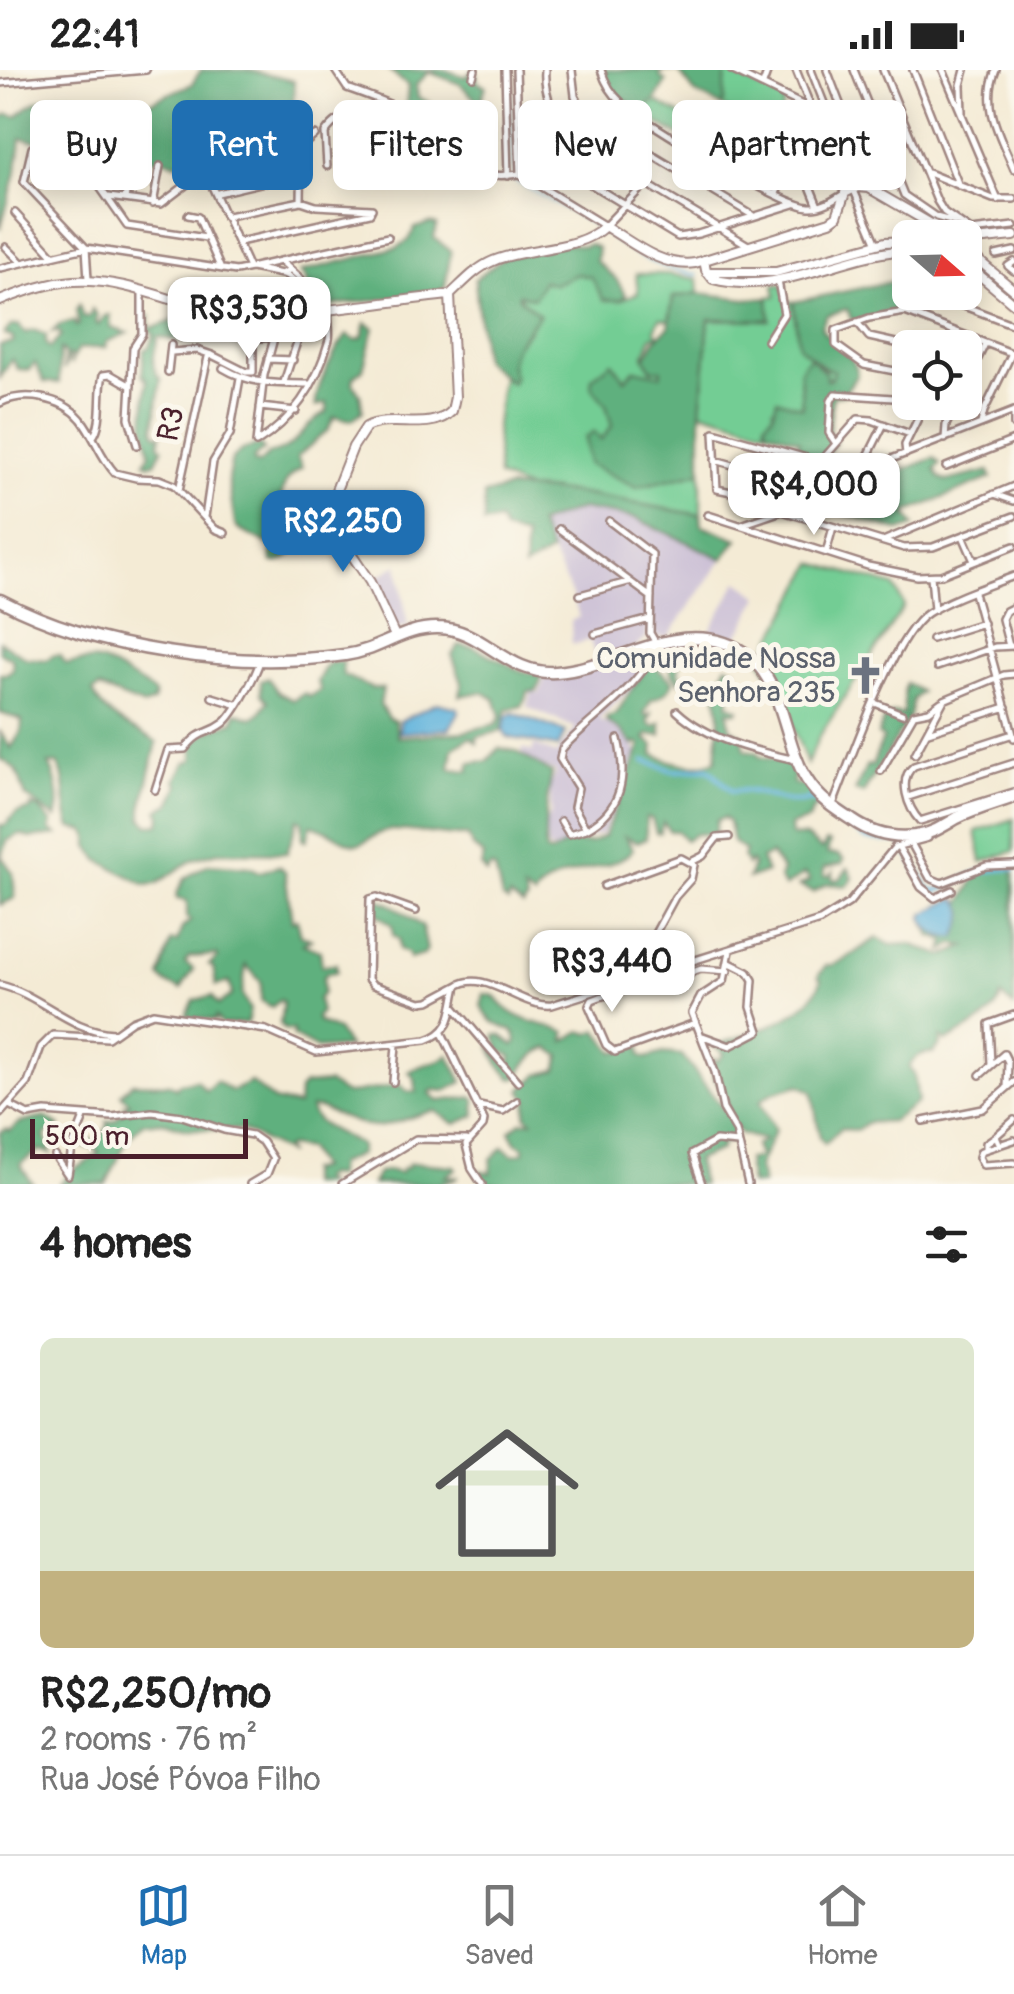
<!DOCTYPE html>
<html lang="en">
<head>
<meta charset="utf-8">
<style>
  :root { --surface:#fff; --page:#f2f2f2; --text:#222; --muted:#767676; --line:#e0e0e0; --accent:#1f6fb2 }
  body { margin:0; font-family:Pangolin,sans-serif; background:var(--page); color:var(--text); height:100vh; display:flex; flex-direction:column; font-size:38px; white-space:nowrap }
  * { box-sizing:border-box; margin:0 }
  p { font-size:32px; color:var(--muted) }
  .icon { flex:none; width:55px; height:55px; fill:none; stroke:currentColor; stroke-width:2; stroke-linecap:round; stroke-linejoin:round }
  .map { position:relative; height:1114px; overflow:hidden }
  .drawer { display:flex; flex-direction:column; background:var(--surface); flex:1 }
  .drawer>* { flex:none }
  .hud { position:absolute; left:30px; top:30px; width:955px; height:90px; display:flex; gap:20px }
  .needle { width:65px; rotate:110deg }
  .tools { position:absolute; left:892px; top:150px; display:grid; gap:20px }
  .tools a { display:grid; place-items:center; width:90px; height:90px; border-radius:15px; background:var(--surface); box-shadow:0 5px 25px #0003; font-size:50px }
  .scale { position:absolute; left:30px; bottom:25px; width:218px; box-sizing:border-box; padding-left:10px; border:5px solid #4a1f2b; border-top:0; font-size:28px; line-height:35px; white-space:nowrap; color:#4a1f2b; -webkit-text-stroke:8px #fbf7ec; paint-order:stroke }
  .price { position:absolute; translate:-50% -85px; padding:0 22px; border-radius:20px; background:#fff; color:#222; font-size:32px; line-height:65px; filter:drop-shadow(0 2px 5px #0008) }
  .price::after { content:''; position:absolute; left:50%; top:60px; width:30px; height:22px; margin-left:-15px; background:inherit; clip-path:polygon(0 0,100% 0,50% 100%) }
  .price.on { background:var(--accent); color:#fff }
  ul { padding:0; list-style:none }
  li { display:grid; align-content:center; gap:20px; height:530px; padding:0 40px }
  li span { display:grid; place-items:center; height:310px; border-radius:15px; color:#555 }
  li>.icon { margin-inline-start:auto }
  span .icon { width:180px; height:180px; fill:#fffc; stroke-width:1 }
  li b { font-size:42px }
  h2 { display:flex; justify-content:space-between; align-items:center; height:120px; padding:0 40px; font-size:42px }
  .chip { padding:0 35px; border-radius:15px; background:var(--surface); box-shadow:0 5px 25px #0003; font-size:35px; line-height:90px }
  .chip.on { background:var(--accent); color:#fff }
  .status { display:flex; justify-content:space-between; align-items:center; height:70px; padding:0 50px; background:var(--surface); direction:ltr }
  .status svg { height:28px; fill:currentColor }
  .dock { display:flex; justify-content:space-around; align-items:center; height:140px; border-top:2px solid var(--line); background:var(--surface); font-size:28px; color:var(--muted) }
  .dock a { display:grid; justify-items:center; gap:5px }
  .dock .on { color:var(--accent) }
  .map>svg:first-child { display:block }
  .industrial { fill:#cbbfd5 }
  .green { fill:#73cd94; stroke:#5e7660; stroke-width:2.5 }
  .forest { fill:#5eb07e; stroke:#546854; stroke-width:2.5 }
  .water { fill:#61b3dc; stroke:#566984; stroke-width:2.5 }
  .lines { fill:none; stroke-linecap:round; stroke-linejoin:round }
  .stream { stroke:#61b3dc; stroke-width:2.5 }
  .canal { stroke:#61b3dc; stroke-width:5 }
  .minor-casing { stroke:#9f8580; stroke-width:10 }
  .tertiary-casing { stroke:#9f8580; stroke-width:12 }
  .primary-casing { stroke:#9f8580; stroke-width:15 }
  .minor { stroke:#fff; stroke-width:5 }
  .tertiary { stroke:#fff; stroke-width:8 }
  .primary { stroke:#fff; stroke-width:10 }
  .labels { text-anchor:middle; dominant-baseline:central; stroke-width:10; stroke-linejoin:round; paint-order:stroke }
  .street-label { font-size:30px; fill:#4a1f2b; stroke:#fbf7ec }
  .worship-label { font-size:30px; fill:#5b616d; stroke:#fbf7ec; text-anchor:end }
</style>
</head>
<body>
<div class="status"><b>22:41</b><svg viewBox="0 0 49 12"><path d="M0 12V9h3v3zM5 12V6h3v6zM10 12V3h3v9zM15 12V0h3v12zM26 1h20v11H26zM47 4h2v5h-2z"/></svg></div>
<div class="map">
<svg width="1014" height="1114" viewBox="0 0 1014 1114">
  <rect width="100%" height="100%" fill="#fbf7ec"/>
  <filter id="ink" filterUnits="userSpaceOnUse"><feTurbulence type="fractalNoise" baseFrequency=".01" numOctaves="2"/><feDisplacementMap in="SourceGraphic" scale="20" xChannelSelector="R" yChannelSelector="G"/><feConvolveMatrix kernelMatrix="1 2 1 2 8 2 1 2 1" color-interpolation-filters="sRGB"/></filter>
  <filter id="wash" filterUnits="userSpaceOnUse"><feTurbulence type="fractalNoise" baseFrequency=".0048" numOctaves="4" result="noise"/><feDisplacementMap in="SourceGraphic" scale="40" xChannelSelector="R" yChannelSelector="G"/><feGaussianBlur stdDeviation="2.25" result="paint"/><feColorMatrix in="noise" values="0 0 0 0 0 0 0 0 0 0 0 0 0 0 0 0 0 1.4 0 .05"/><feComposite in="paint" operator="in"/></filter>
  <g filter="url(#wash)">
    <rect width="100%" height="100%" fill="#f4ebd5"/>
    <path class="industrial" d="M581,439L635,449L723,489L668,567H657L651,560L652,524L646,569L634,578L596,590L590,570L572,575L571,551L579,547L573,527L537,454Z
      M398,494L408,557L396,560L372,511Z
      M738,511L760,526L736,570L709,562Z
      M642,584L654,588L636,613L599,649L620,662L637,681L602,764L568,772L554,780L548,778L545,754L551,744L550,716L556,702L534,693L522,683L523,678L532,682L534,675L556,684L576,658L527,637L532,622L539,624L545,607L561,609Z"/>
    <path class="green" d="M726,1L785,30C777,51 784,64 794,83L790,92L769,82L756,109L724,90L726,84L734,87L738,85L752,52L721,36Z
      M655,31L723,69L715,85L646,47V37Z
      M577,204L591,207L620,230L638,223L636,204H668L698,209L699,223L673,227L669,250L660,248L655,260L660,266H652L644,286L651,298L663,300L661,306L625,309L616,300L606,335L612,356L601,370L585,368L588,386L636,417L701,402V445L570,422L526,419L498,407L496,356L502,306L511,313L514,307C504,285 516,275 530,259L519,224L543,211L555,214Z
      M782,214L786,231L793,232L799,277L824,299L834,300L830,309L800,301L802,338H773V344L765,352L767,360L701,341L709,249L769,250L768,227L776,226L774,215Z
      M814,493L894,516L904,536L819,667L807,694L780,622L761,590Z
      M1014,749V781L982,792L976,761Z"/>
    <path class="forest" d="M201,0H247L294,11L293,56L253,48L248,59L227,55L188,67L195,86L184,95L167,90L120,87L21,68C19,102 8,129 0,160V48L8,44L17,46C51,12 93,26 134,39L192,14Z
      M389,0H444L467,7L470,2L477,5V12L486,16L480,34L460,14L429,2L416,15L418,27L454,45L448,53L479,88L473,95H469L432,55L409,41L406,37L408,16Z
      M603,0H726L724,32L721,36L695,23L678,1H660L661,8L666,11L655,31L646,37V47L610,19Z
      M429,153L437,155L434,168L451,181L445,217L438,222L329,236L310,228L306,209L300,202L398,177L409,170L415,158Z
      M567,173L583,176L589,174L598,178L596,191L617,210L626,226L620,230H604L591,207L577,204L555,214L543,211L534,228L519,224V228L539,244C526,265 502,281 514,307L512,313L483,290L475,209L504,187Z
      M910,208L905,242L898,239L857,252L851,249L847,239L827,245L821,257C830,276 856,281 857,305L844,324L833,326L829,363L836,373L821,392L796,384L799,370L767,360L765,352L773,344L777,329L802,337L800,301L805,291L812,288L826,304V310L831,309L834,301C820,298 812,285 799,277L793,232Z
      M699,223L746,229L768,227L770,250L709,249L701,341V402L636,417L588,394L585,368L594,362L601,370L612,356L606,335L591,316L592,308L612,292L625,309L635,299L661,305L662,300L651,299L645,288L655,270L669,257L673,227Z
      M79,235L83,248L90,246L92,239L98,246L95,250L98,255L105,246L110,245L111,258L128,263L106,272V277L78,279L70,295L72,287L69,285L64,300L65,284L60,279L59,313L44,312L35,293L29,300L18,299L12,289L0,308V275L13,272V268L4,264L11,256L19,255L25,263L34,260L46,265V274L50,278L61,266L60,262H52L59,255L74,251L76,256L79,255L76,240Z
      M195,243L221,246L225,253L223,264L216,269L205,266L173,270L158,267C155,283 148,297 161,309L154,358L156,364H161L159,375L163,377L155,393L150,394L145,392L150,383L144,353L147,310L142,305L144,280L149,277L154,264L145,259L147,246H150L149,257L153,258Z
      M366,253L374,258L363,299L354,307L353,313L360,324L363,341L352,350L334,347L328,360L297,387L302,398C280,410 279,428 282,451L303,461L306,457L310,462C293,472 296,492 272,493L271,475L239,460L235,455L228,408L232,389L241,380L260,375L264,380L254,388V393L259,394L269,384C294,383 304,352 327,342V333L316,336C314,320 335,279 347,265L356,270L362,268Z
      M934,388L940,394L935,400L939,407L946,411L989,401L991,408L906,443L914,456L899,461L822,437L823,429L849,437L854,424L864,428L878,409Z
      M509,418L570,422L701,445L702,455L738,469L723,489L635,448L581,439L538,454L551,482L524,498L525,467L504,461L499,451L484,454V425Z
      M0,571L26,588L46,590L54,585H60L66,594C77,593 89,589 99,591C106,592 152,619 155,624L153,632L144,636L99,618L93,622C104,649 133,658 157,672L142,738V748L149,755L160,754L161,745L158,740L170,734L179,715L176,710L185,693L193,690V673L206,662L234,651L236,642L252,648L260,643L268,631L261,624V611L268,608L278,622L293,630L305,623L309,627L321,620L317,612C324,600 326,589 342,592L343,605L371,618L383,619L380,634L388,648L395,651L398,667L463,662L496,654L501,646L495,629L482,622L460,626L462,613L452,585L459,575L474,577L520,600L542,606L537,621L528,622L522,636L507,640L501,661L477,667V673L470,667L453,678L450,699L469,701L470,693L487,691L499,678L516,681L552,703C547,728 543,756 546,782L551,783L568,773H590L604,766L641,676L637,673L634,676L622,662L606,651L607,647L616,644C626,627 653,585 670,576L681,587L678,601L683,611L680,612L671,603L670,586L656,598L673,611C670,622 661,627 651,630L644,644L648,646L652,642L648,652L653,657L661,653V665H648L645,668L654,675L653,684C673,693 695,700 716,690L720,646L716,617L727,595L735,599L728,634L739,639L737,642L728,641L730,658L742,665L745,680L757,682L760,687L791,693L795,700L793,713L806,717L823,734L813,739L809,750L790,756L791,766L806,767L822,780L826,772L830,773L827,784L839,785L844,790L842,794L824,798V806H830L833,802V810L840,809L848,798L853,808L847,816L827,814L813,822L799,816L810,811L805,804L784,817L779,808L782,800L771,784L761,789L767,802L748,809L753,795L750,791L747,795L743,786L745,781L733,772L729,752L724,748L717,750L715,764H696L685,770L677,761H669L663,752L660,763H656L652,749L646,747V769L637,772L625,767L633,779C615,804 552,795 534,827L524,821L527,831L523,836L510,827L508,832L502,828L495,799L490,797L487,804L481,796L484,786L473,777L468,766C442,767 415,759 389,760C376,761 366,776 354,774C339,770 327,758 311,755L307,770H303L302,751L298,749L287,783L218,782L194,789L156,814L146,815L100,791L89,777V766L85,761L71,758C62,738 69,711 57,694H49C57,709 62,733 56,748L26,727C18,708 22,700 0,689V662L11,678L21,662L22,650L0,643V603L6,604L13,599L12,588L0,583Z
      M906,613L921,622L913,629L910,645L863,724L855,721L867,695L872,696L883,668L878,665L884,649L893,643L903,645C906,632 902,625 906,613Z
      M31,736L39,738L52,753L50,760L57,765L30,768L20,764L7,771L2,787L13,803L15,828L0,835V755H5L16,743L31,739Z
      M209,794L250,797L260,802L279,796L285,801L292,851L297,849L301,865L311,869L303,874L320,881L322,896L336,894L337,902L327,903L323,907V923L318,929L321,942L316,947L318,952L337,960L348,977L317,979L293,966V960H286L280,954L283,932L280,930L272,937L261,931V912L246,895L242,924L250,940L247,953L222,955L216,947L215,951L186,946L194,930L212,926L218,935L232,925L229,912L216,916L213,897L209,895L218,887L216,885L189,887L185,893L194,899L181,919L167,914L160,907L171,871L177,872L182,858L191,850L187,848V831L177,829L176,825L185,808Z
      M1000,795L1014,802V937L1001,926C996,948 966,960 947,971L941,967V974L933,983C921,982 914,987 909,998L914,1003L918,1032L892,1051L866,1053L856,1061L841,1058L825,1074L820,1068L812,1021L799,1015L772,1023L760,1031L775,1060L758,1097L763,1114H750L747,1090L759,1087L755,1075L764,1070L741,1064L735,1057L732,1071L721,1073V1080L696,1090L702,1114H484L478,1105L480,1101L491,1103V1089L503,1077L513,1085L524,1082V1077L516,1072L510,1061L521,1052L532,1051L526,1046L528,1030L521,1020L538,1005L557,1000L561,986L549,978C535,981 524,995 518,1008L512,1009L499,995L490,976L511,995L512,986L500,980L495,965H501L514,975L517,972C515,957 507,960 496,954C490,950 484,942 481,936L484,924L495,926C511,951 539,952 566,962L565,971L581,961L590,964L597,960L615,982L640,975L641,985L646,988L663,983L682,985L728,1045L725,1024L713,1007V988L718,991L724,983L714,976C747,963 809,950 821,910L818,906L826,896C847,893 859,877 878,868L891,875L910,874L944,886L966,876L954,874L943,881L946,871L931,866L926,855L960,835L976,807Z
      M378,829C400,837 404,844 422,856L427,880L424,885L409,889L408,884L399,879V869L393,865L392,855L377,844L375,835Z
      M449,985L463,1012L446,1021L432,1020L430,1023L438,1031L473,1027L476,1031L475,1046L455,1054L435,1041C418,1043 384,1059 373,1057C356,1055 336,1044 319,1038H311C314,1057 344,1064 360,1075V1084L338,1094L336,1107L327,1105L321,1109L326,1114H308V1101L319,1098L307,1079L288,1076L284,1080L289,1084L242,1060L186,1059L164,1052L143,1053L128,1068L106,1114H60L72,1101L99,1084L96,1079L81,1076L82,1071L88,1067L91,1071L100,1069L108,1056L107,1051H114L127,1038L124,1035L130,1033L121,1024L132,1013L170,1014L176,1018L180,1013L196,1010L206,1021L216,1011L232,1021L251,1012L274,1031L298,1036L299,1020L304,1015L328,1013L346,1024L400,1015L407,1021L416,1022L415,1009L409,1002C422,992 437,995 449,985Z
      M45,1047L60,1056L45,1065L51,1084L40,1080L20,1094L33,1114H0V1063L6,1059L10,1061L19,1053Z
      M419,1093L454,1096L456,1099L445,1106L459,1107L438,1114H372L378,1103L388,1100L400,1103L403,1098H408V1094Z"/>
    <path class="water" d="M437,633L458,638L459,642L449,659L399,663L400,651Z
      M513,643L566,662L558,677L507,667L503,661L506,647Z
      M955,828C971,839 963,852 956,867C941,869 928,861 923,848L924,844Z"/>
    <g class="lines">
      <path class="stream" d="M511,0L510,40L515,103
        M515,107L516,111L596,156
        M604,162C636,187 657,197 697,205
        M885,179L910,176
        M783,205L809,199
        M742,208L770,207
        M1013,227H1014"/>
      <path class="canal" d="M645,691L674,701L708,698L732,721C767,717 778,739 812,729L867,769L894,771
        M903,774L928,818L937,821L982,801L1014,798"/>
    </g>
  </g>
  <g filter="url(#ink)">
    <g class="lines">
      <defs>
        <path id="minor" d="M335,0L347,18C375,28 402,37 427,56C466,86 460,112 520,104
          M505,0L508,106
          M516,0L520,104L605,156L645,114
          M545,0C543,23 555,50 570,68L748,175
          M572,0L575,26L586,45L752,145
          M601,0C605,12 611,23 621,32C644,53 782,135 809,137C822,138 834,130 845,123L796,0
          M731,0L809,38
          M811,0L857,117
          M827,0L869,109V118
          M854,0L904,125L936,147L958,153
          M883,0L937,131L944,142L971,161L1014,156
          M913,0L959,116
          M943,0L998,130
          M996,0C981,36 1000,66 1014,99
          M473,7L475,0
          M0,13L146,0
          M763,14L768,0
          M518,35L534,71L554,92L678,167L698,164L794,134
          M962,43L961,15L965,0
          M788,62L818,136
          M196,68L232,62L302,76
          M579,75L644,49
          M327,96L325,63C343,37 374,37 402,42
          M205,101L249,198
          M928,103L993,129H1014
          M869,109L898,115
          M853,118L877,174
          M218,123L302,103
          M776,123L797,83
          M109,127L161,134L212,95L289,75
          M125,129L131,92
          M301,130L302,76L315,65
          M153,134L160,96
          M15,143L52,184
          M188,145L198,147L220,197
          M228,146L301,131L316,136L372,139
          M239,172L370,143L372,139
          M6,177L21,192
          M996,185L1014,181
          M281,191L301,209L306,230L317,238
          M1014,192L1008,196L1014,201
          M254,197L388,167
          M1,198L86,178L236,201L251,198L282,204L289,200
          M285,205C303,211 301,225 299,241
          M88,209L86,178L24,112L32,78L78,86L127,156L206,168
          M956,233L1014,255
          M857,252L869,267L918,278
          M261,268L299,266L284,312
          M767,271L784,244L778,211
          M172,282L197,280L212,285
          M268,289L293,290
          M223,298C251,315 279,314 311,314
          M168,302L171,275
          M910,304L864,295L836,275V260L869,248L905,242L1014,284
          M965,316L985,274
          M0,333C24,321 62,327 81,349C94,365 100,387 115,403L136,408L159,409L174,415L215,459L225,463
          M260,337L296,341
          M1014,343V355
          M981,353L984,341L1012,283
          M93,367C104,352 98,324 103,305L110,304L131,316
          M945,369L946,355L957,332
          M835,372L829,363L831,331L835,324L893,328L923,338
          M256,373C295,349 317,314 329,270C331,260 327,250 329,239
          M256,373L264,305L276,261L301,258
          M137,375L129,348L133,278L142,264V222
          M906,384L905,375L926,332
          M715,390L794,412L815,398L858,349L872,350L910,364
          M946,397L1014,370
          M866,399L1014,341
          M779,409L741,424L717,419L714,362L821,392L856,408
          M767,416L776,441
          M179,420L208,287L212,285L246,302H253V243
          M851,422L856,408L866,399L868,386L884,354
          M994,424L1014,431
          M708,445L868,496L917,506L941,505L1014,476
          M205,447L213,392L230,364L240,308
          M609,451L652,484L650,563
          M741,455L782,441L904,478L933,477L1014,446
          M559,459L651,527
          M963,466L974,491
          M883,471L1014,416
          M826,483L833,457
          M931,506L934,540
          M974,523L1014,668
          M580,525L628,512
          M595,564L650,549
          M932,569L983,553
          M1009,576L1002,549L1006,541L1014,537
          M937,597L995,577L1014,576
          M212,627L235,634
          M875,633L902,644
          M677,641C708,670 755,681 796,690
          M928,662L1006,637
          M1013,664L914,696C897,709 908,738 920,751L1014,722
          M915,684L944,630L1004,605L1014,604
          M881,701L914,644L929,641L941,632
          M155,720L168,680L185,679C201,658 207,666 224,653C235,644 256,605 260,591
          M908,727L1014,693
          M832,737C850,693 892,566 928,543C953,527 986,517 1014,506
          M561,751L569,764L586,759L574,737L578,718L560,689L562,679C592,646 640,619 657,575L650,563
          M586,759C623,739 627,707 618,669
          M911,773L930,808L942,813L986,796L1014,795
          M898,776L921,817L935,828L952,820
          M693,791L703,786L717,768L729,767
          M604,816L681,788L694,795L691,809L675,827L630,909
          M416,841L377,827L370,829L368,909L373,915L421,932L429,931L457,916
          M730,881L724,911L701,926L692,943L715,1002L723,1039L736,1061L748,1114
          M692,902L600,927L592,930L589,936L606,975L615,982L695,953
          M0,915C42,925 69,961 114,963
          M660,918L682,913L692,902L701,899L728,901
          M453,936L518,1012
          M442,963L484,1050L483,1056L466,1075L472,1099L482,1114
          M703,966L730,976L759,961L751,937L753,910L748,902L730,893
          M991,994L989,954L1014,945
          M980,1005L1004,984L1008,992L1007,1017
          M393,1012L396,975
          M9,1035L28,1045L45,1042L112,1047L152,1042L182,1046L224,1060L252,1065L262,1072L273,1089L267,1104L250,1114
          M479,1036L503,1041L517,1031
          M0,1044L28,1013L41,977L53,965L108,968L132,951L153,943L266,960L316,982L426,970C454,961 451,940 457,916C485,898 521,938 552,935L820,851L849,833L895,777L928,768
          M923,1051L983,1039L1014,1012
          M1014,1070L981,1081L979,1087L983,1095L1014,1093
          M1000,1075L996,1066L1014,1050
          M986,1079V1073L996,1066
          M55,1086L68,1105L72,1078L84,1047
          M342,1114L416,1069L467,1070
          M702,1114L692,1084L716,1071L738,1073"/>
        <path id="tertiary" d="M965,171L1014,166
          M965,179L1014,220
          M704,190L706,200L713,209C781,227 843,182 910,180
          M965,193L1014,234
          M707,202H776L885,172L910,171
          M0,231C70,202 100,207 170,229C189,234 209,242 229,243C303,248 377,232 450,225
          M395,566L370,512L329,451L327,443L353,377L366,357C392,344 430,363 452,341L455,327L450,225C463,213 476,198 493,191C527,176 578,182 605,156C633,173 662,198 695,193L830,151L837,146L845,123L857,117L869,118L931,154L961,166"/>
        <path id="primary" d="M0,530C97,581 237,600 345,585C379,581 403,557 438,558C483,558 506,605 556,602C612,598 668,554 725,573C786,594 779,665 807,710C818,728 835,739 852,750C872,764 892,769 916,766C932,764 943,756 957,748C975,739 995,734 1014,727"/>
      </defs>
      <use href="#minor" class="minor-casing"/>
      <use href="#tertiary" class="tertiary-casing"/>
      <use href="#primary" class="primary-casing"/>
      <use href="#minor" class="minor"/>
      <use href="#tertiary" class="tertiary"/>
      <use href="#primary" class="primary"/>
    </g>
  </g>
  <defs>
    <symbol id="church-bare" viewBox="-9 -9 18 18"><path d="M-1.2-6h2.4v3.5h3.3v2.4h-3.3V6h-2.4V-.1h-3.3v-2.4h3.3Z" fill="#6b7280" stroke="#fbf7ec" stroke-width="2.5" paint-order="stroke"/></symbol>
  </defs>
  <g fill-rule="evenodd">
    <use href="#church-bare" x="838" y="578" width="55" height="55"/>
  </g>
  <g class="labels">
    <g class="street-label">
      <text transform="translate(171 354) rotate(-78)">R3</text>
    </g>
    <g class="worship-label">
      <text x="836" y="588">Comunidade Nossa<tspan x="836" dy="34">Senhora 235</tspan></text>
    </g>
  </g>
</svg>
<div class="tools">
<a><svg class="needle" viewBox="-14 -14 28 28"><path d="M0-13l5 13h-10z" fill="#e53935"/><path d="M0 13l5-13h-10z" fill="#767676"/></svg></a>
<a><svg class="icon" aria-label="locate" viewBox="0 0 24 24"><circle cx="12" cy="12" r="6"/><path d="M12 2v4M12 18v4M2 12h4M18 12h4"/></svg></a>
</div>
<div class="scale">500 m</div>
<b class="price" style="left:249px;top:292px">R$3,530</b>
<b class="price" style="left:814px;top:468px">R$4,000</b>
<b class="price on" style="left:343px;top:505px">R$2,250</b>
<b class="price" style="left:612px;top:945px">R$3,440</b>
<div class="hud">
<a class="chip">Buy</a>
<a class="chip on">Rent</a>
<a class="chip">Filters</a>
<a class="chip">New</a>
<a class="chip">Apartment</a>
</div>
</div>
<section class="drawer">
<h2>4 homes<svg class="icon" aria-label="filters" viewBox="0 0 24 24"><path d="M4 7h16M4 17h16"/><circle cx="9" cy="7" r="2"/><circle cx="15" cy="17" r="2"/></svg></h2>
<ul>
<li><span style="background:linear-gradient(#dfe7d0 75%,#c2b280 0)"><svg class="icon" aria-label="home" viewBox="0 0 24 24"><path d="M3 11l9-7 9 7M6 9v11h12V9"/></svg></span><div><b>R$2,250/mo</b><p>2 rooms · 76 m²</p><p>Rua José Póvoa Filho</p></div></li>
</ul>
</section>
<nav class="dock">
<a class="on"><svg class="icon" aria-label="map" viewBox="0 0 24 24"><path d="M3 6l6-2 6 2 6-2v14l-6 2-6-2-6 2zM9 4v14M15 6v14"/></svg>Map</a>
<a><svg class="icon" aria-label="saved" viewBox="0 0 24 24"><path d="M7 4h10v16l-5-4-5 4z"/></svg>Saved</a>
<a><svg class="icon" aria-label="home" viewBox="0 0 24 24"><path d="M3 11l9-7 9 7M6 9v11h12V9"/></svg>Home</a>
</nav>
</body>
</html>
